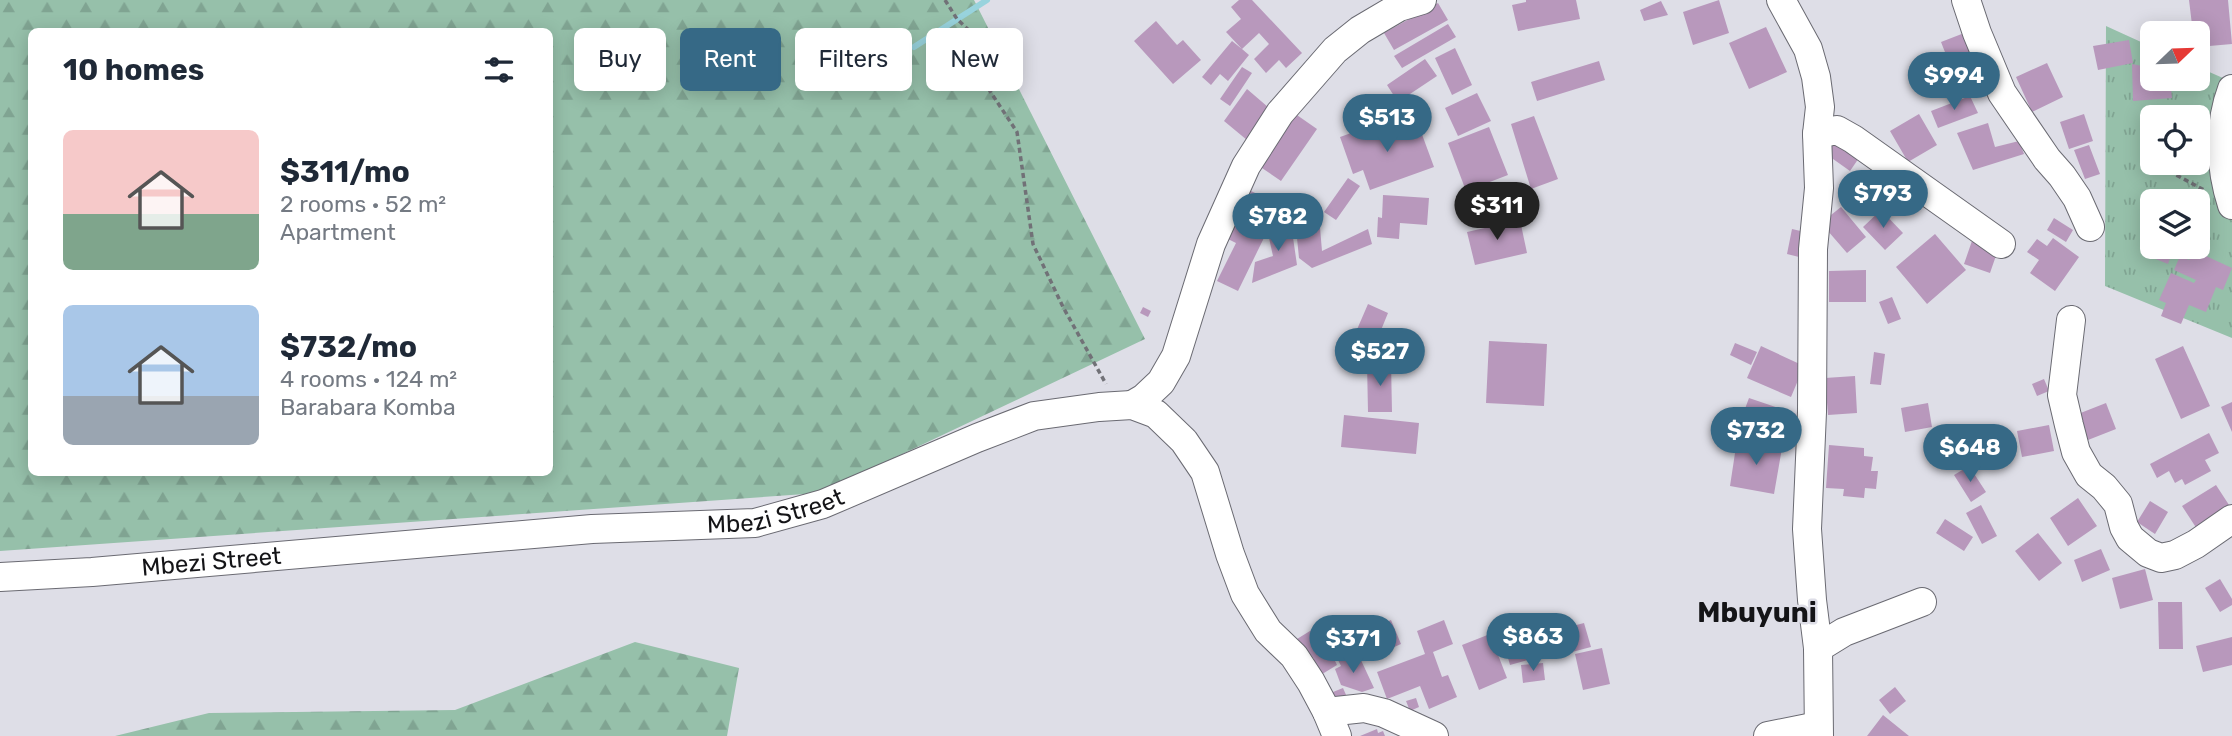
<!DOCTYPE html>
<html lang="en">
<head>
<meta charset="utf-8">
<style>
  :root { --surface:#fff; --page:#f2f2f3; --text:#1f2937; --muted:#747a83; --accent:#366986 }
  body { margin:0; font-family:Rubik,sans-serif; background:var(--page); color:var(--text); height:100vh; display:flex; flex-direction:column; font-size:26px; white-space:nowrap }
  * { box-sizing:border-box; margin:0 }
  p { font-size:23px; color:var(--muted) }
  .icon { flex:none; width:38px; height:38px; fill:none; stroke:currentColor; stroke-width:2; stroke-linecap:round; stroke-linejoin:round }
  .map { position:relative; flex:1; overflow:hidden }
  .panel { position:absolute; left:28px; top:28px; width:525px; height:448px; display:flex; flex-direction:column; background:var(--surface); border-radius:10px; box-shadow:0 4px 18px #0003 }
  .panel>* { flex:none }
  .top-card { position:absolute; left:574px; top:28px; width:665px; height:63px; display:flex; gap:14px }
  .needle { width:46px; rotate:67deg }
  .buttons { position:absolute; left:2140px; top:21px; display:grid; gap:14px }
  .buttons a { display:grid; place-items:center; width:70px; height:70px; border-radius:10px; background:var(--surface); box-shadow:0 4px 18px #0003; font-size:35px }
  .price { position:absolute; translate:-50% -60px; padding:0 16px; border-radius:24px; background:var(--accent); color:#fff; font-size:23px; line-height:46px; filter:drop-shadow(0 2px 4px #0008) }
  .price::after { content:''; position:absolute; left:50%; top:42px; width:21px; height:16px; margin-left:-10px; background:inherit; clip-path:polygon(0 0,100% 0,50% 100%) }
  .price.selected { background:#222; color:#fff }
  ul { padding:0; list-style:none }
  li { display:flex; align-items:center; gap:21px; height:175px; padding:0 35px }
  li span { display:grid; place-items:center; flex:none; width:196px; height:140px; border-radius:10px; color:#555 }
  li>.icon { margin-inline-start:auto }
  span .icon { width:84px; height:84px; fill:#fffc; stroke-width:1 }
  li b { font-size:30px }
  h2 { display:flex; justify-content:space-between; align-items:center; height:84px; padding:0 35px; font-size:30px }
  .chip { padding:0 24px; border-radius:10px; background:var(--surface); box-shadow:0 4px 18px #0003; font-size:24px; line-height:63px }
  .chip.selected { background:var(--accent); color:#fff }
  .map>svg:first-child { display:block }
  .grass { fill:url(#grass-tufts); fill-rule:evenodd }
  .forest { fill:url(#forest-firs); fill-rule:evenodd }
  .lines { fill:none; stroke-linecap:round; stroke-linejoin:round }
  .stream { stroke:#98d3dd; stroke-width:6 }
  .building { fill:#b898bc }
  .minor-casing { stroke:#6a6a72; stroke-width:30 }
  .path { stroke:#717177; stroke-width:3.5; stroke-dasharray:5 3.5; stroke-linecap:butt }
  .minor { stroke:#fff; stroke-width:28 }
  .labels { text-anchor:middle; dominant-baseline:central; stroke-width:5; stroke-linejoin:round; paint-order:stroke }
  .street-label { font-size:24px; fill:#141417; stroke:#dedee7 }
  .quarter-label { font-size:28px; font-weight:bold; fill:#141417; stroke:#dedee7 }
</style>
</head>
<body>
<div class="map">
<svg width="2232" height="736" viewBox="0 0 2232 736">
  <defs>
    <pattern id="grass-tufts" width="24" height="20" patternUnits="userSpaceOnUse" patternTransform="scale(1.75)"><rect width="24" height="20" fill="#96c0aa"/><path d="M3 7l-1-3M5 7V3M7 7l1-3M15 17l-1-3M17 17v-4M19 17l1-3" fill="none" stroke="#80a492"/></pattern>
    <pattern id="forest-firs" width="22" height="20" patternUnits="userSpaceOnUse" patternTransform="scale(1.75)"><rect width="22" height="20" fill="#96c0aa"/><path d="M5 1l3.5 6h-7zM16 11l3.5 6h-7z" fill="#80a492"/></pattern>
  </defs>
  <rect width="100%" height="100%" fill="#dedee7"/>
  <path class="grass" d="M2106,26L2152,47V79H2198V67L2232,82V338L2105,286ZM2152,117H2198V163H2152ZM2152,201H2198V247H2152Z"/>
  <path class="forest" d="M0,0H974L1145,339L820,493L0,551ZM32,32H550V472H32Z
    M635,642L739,668L727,736H115L209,713L455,710Z"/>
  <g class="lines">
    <path class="stream" d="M914,47L987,0"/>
  </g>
  <path class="building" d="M1239,0H1252L1302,53L1286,68L1279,60L1266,73L1254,59L1269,44L1259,33L1242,49L1249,55L1228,81L1220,74L1211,85L1202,77L1232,41L1242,49L1226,32L1241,19L1231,7Z
    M1526,0H1576L1580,19L1518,31L1512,5L1526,2Z
    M1719,0L1729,33L1693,45L1683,12Z
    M2189,0H2228L2232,44L2198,47V33H2193Z
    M1661,1L1668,15L1644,21L1640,10Z
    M1438,3L1448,20L1394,50L1384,33Z
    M1156,21L1177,45L1183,40L1201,60L1173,84L1134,41Z
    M1448,24L1456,37L1402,68L1394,56Z
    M1766,27L1787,72L1749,89L1729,43Z
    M1972,30L1988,72L1958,85L1941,42Z
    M2129,40L2133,63L2098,70L2093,46Z
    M1455,48L1472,85L1452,95L1435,58Z
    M1425,59L1437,76L1398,102L1387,85Z
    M1599,61L1605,80L1537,101L1531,82Z
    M2047,63L2063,97L2032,112L2016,77Z
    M2132,64L2152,68V79H2170L2172,98L2133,101Z
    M1242,67L1252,73L1230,106L1220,99Z
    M1247,89L1275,113L1253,145L1224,121Z
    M1477,93L1491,121L1458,136L1445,108Z
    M1970,96L1978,113L1938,128L1931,111Z
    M1294,113L1317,129L1281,181L1259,166Z
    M1919,114L1937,145L1908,162L1890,131Z
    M2084,114L2093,141L2069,149L2060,122Z
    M1534,116L1558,179L1531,189L1511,124Z
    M1404,121L1408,133L1420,129L1434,167L1370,190L1363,170L1353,174L1340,137L1368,127L1370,133Z
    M1988,123L1995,147L2019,141L2024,154L1973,170L1957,133Z
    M1489,127L1508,175L1466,191L1448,143Z
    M1837,138L1861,155L1850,171L1826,154Z
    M2089,145L2100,174L2085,179L2074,150Z
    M1878,175L1893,191L1865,216L1851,200Z
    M1348,178L1360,186L1336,220L1324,212Z
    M1249,190L1280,205L1238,291L1217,281L1236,243L1226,238L1233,225L1238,227L1248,206L1242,203Z
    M1383,195L1429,198L1427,225L1400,223L1399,239L1377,237L1378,217L1382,218Z
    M1318,204L1322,251L1368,229L1372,244L1312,268L1299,258L1294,208Z
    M1841,207L1866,237L1847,253L1821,223Z
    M1881,210L1903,233L1885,250L1863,227Z
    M1290,217L1297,265L1252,283L1255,262L1273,256L1269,238L1277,236V220Z
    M2054,218L2073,230L2066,242L2047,230Z
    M1520,220L1527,253L1475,265L1467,232Z
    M2152,225V247H2174L2168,264L2141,253Z
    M1792,229L1809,233L1803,258L1787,254Z
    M1935,234L1966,270L1927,304L1896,267Z
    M1973,238L1999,247L1990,273L1964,264Z
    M2053,238L2079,257L2055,291L2030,273L2039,260L2027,252L2037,239L2047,246Z
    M2193,250L2232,268L2223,290L2216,287L2206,312L2189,305L2181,324L2161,316L2166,303L2159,300L2171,273L2194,283L2196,280L2174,270L2180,256L2189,260Z
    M1866,270V302H1829V271Z
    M1892,297L1901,319L1888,324L1879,302Z
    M1368,304L1388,313L1370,357L1349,348Z
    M1143,307L1151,311L1148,317L1140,313Z
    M1385,330L1415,344L1406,364L1376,350Z
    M1489,341L1547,344L1544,406L1486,403Z
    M1735,343L1757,352L1751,365L1730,355Z
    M1761,346L1804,366L1791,397L1747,378Z
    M2183,346L2210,406L2181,419L2155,359Z
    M1874,352L1885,354L1881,385L1870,384Z
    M1367,363H1391L1392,412H1368Z
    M1855,376L1857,413L1828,415L1825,378Z
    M2044,379L2049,391L2037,396L2032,384Z
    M1749,398L1796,414L1787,441L1739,425Z
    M2232,402V432L2221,407Z
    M1928,403L1932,427L1905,432L1901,408Z
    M2106,403L2116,429L2088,440L2078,414Z
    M1344,415L1419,423L1416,454L1341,447Z
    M2049,425L2054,451L2022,457L2017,431Z
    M2209,433L2219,453L2205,460L2211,471L2185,485L2182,479L2175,483L2169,471L2157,478L2150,464Z
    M1737,440L1782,448L1774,494L1730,486Z
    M1829,445L1864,448V456L1873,457L1871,471H1878L1876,489L1865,488L1864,498L1843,496L1844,489L1826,488Z
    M1969,466L1986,492L1971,502L1954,475Z
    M2216,485L2231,508L2197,529L2182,506Z
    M2078,498L2097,526L2068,546L2050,518Z
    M2150,501L2168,512L2155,534L2137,522Z
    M1981,505L1997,536L1982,544L1966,513Z
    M1945,519L1973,537L1964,551L1936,533Z
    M2038,533L2062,563L2039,581L2015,551Z
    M2101,549L2110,570L2082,582L2074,560Z
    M2145,569L2153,600L2120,609L2112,578Z
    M2220,579L2232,599V605L2220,612L2205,588Z
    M2158,602H2182L2183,649H2159Z
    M1391,620L1401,644L1367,659L1356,634Z
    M1444,620L1453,644L1433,652L1442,677L1448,675L1457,697L1429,709L1420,686L1387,699L1377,672L1425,654L1417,631Z
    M1584,623L1591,647L1553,657L1546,633Z
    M1318,626L1337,665L1319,676L1310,661L1314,659L1308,651L1306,653L1297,639Z
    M1490,634L1507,678L1479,690L1462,645Z
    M1540,634L1546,655L1510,665L1504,644Z
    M2232,637V665L2203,672L2196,646Z
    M1602,648L1610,684L1583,690L1575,654Z
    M1346,654L1351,662L1360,658L1374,688L1362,692L1341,685L1335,669L1341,666L1337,658Z
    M1543,663L1545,680L1523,683L1521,665Z
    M1895,687L1906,701L1890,714L1879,700Z
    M1343,688L1350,704L1328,694Z
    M1416,698L1419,707L1410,711L1406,701Z
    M1883,715L1909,736H1867Z
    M1377,729L1378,733L1383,731L1385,736H1360Z"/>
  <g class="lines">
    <defs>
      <g id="minor">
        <path d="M1781,0L1808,49L1816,77L1820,107L1817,134L1819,188L1813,249L1812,412L1807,529L1812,600L1818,648L1819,736"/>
        <path d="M1966,0L1977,33L2002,93L2047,159L2062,176L2077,198L2090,227"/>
        <path d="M2232,89C2218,126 2220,168 2232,205"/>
        <path d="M1817,134L1837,130L1853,139L2001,244"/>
        <path d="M2071,320L2062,395L2069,425L2076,452L2089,475L2104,487L2118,504L2124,527L2130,538L2148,553L2161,558L2175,555L2196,544L2232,519"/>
        <path d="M1132,405L1144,398L1161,382L1176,356L1211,244L1246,166L1280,113L1335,50L1360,30L1399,7L1422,0"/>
        <path id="s1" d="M0,577L92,572L592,529L755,523L823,504L977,438L1034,416L1099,407L1132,405L1156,414L1184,441L1205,472L1230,554L1245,594L1268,631L1294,656L1311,682L1327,712L1337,736"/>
        <path d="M1818,648L1844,632L1922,602"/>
        <path d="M1327,712L1364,708L1384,713L1434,736"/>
        <path d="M1768,736L1818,726"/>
      </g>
    </defs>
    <use href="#minor" class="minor-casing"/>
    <path class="path" d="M945,0L957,19L975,36L984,82L1017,132L1033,244L1063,307L1106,384
      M2154,163L2204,190"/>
    <use href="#minor" class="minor"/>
  </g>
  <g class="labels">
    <g class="street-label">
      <text stroke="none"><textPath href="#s1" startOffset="779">Mbezi Street</textPath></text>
      <text stroke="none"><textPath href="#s1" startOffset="212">Mbezi Street</textPath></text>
    </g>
    <g class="quarter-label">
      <text x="1757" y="612">Mbuyuni</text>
    </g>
  </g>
</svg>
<div class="buttons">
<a><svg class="needle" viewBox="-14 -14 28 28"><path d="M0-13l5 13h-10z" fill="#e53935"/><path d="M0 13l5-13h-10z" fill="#747a83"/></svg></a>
<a><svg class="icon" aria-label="locate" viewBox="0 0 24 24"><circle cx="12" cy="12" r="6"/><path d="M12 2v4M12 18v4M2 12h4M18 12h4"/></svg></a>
<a><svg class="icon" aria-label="layers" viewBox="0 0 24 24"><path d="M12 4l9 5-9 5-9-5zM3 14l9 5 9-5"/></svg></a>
</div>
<b class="price" style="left:1954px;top:112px">$994</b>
<b class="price" style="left:1387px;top:154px">$513</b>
<b class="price" style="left:1883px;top:230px">$793</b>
<b class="price selected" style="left:1497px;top:242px">$311</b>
<b class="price" style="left:1278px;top:253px">$782</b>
<b class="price" style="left:1380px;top:388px">$527</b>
<b class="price" style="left:1756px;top:467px">$732</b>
<b class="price" style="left:1970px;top:484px">$648</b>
<b class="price" style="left:1533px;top:673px">$863</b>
<b class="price" style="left:1353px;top:675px">$371</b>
<div class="top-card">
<a class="chip">Buy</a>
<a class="chip selected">Rent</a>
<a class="chip">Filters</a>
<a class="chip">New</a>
</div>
<section class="panel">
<h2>10 homes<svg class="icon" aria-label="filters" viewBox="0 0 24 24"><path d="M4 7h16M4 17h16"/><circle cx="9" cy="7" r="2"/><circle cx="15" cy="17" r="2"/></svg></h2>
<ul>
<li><span style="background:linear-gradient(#f6c9c9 60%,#7fa58c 0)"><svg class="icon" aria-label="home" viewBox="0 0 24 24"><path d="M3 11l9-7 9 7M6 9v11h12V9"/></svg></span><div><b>$311/mo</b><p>2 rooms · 52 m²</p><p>Apartment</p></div></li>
<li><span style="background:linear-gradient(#a9c7e8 65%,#9aa5b1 0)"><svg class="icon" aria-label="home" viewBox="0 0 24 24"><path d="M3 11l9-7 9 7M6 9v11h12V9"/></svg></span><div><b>$732/mo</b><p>4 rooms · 124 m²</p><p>Barabara Komba</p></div></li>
</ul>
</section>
</div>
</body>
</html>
